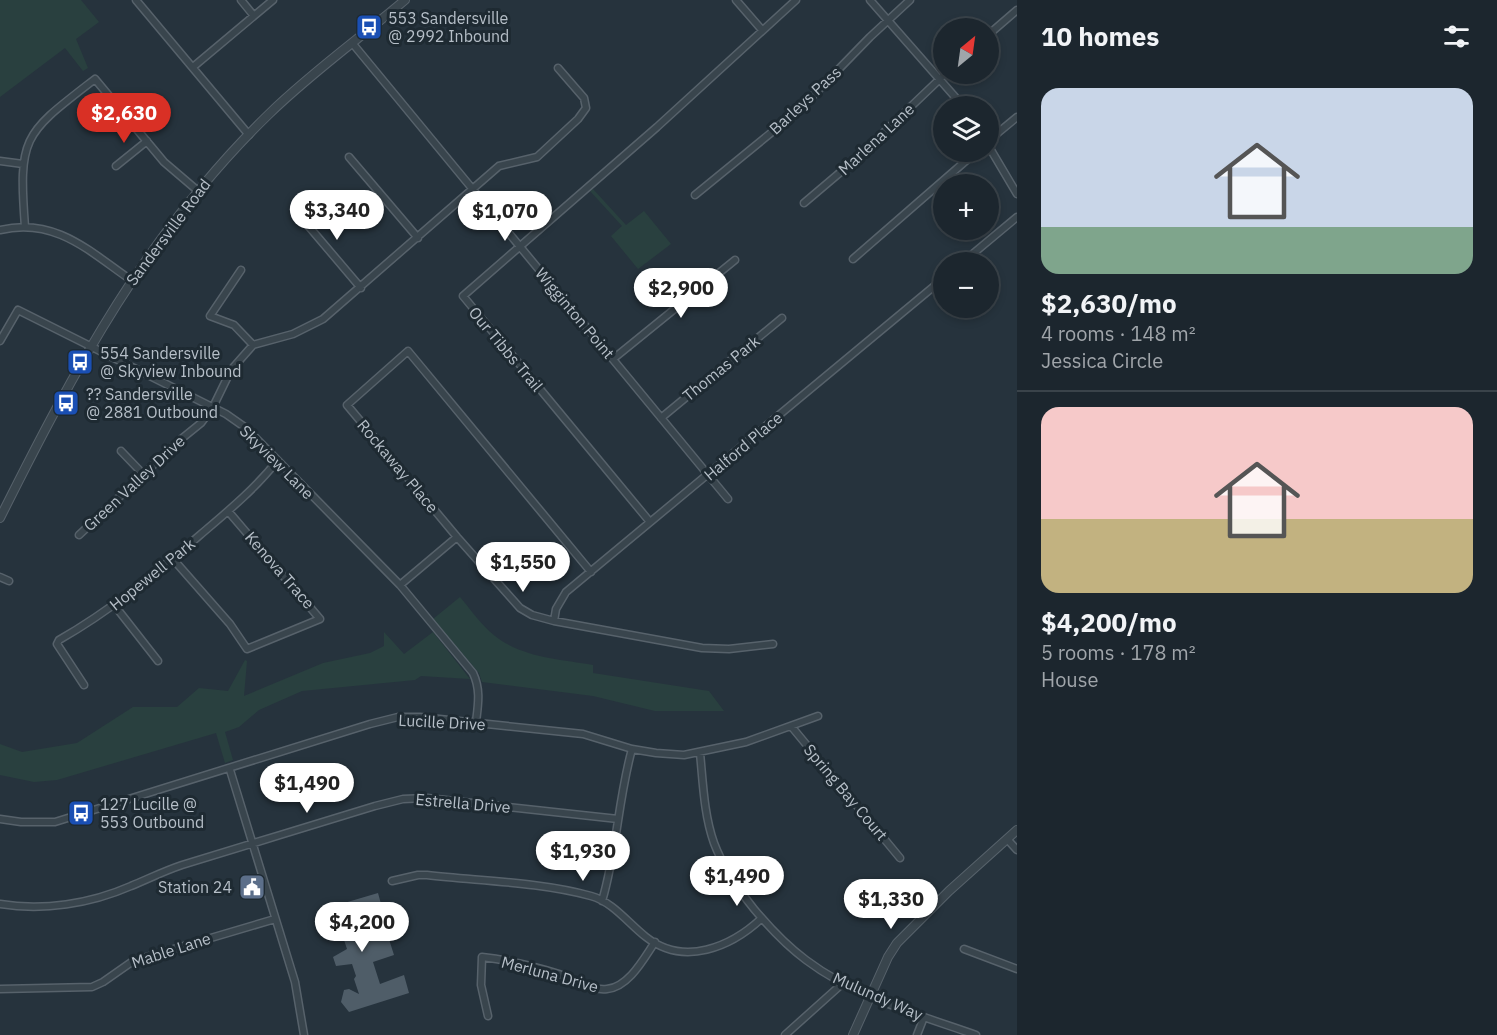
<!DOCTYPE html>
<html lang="en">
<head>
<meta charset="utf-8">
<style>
  :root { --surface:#1c262e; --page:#29323a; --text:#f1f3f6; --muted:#a0a5aa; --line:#3a434a; --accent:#d93025 }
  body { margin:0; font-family:"IBM Plex Sans",sans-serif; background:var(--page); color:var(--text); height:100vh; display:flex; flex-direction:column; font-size:22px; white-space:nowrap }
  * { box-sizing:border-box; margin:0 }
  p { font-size:20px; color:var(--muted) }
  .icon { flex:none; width:33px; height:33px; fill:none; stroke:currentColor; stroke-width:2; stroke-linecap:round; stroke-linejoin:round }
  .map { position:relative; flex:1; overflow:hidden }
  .panel { display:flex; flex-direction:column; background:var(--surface); width:480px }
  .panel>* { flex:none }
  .needle { width:39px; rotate:29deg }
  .controls { position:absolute; left:933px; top:18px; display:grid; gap:12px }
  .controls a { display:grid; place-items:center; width:66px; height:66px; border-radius:50%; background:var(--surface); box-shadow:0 3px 9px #0003,0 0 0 2px var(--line); font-size:30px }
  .price { position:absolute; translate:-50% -51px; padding:0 14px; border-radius:21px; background:#fff; color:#222; font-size:20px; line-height:39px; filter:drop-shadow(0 2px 3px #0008) }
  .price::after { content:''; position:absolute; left:50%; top:36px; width:18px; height:14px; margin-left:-9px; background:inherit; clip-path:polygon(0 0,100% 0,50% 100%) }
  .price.current { background:var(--accent); color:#fff }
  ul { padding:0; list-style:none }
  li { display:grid; align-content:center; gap:12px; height:318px; padding:0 24px }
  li+li { border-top:2px solid var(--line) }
  li span { display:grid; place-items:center; height:186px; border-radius:18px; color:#555 }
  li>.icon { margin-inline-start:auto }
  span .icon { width:108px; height:108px; fill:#fffc; stroke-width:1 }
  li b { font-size:26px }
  h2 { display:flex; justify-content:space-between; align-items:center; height:72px; padding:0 24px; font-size:26px }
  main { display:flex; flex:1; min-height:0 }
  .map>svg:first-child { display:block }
  .green { fill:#29403f }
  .building { fill:#4f5d68 }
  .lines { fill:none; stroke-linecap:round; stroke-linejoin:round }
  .minor-casing { stroke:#57626b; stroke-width:9 }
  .tertiary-casing { stroke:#57626b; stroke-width:10 }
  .minor { stroke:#39454d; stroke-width:6 }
  .tertiary { stroke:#39454d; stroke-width:8 }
  .labels { text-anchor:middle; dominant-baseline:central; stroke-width:6; stroke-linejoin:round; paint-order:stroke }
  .poi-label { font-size:16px; fill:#b6bfc8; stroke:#1e2a32; text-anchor:start }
  .street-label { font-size:16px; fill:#b6bfc8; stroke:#1e2a32 }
</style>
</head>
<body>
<main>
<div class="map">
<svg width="1017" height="1035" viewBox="0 0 1017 1035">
  <rect width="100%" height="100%" fill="#26333d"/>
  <path class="green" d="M0,0H81L99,22L76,39L88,68L83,71L65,48L0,97Z
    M593,189L626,225L644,211L671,244L638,269L611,236L622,226L590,191Z
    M460,597C471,610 481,625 495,636C523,658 559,659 593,665V673L709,691L724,711H655L593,696L482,682L479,673L433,619Z
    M384,632L404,654L433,632L470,679L421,676L415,680L302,691L259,710L239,727L225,732L233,760L225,763L216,733L57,780L34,782L0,775V744L22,752L77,743L133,707H177L199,688L228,691L245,660L247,661L244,696L323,663L370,653L384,646Z"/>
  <path class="building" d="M378,893L383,911L359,917L366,939L387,933L394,955L373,962L380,984L404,975L409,993L349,1012L341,1002L344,990L349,989L359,994L354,979L356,976L352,964L336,966L333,957L347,949L343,937L341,936L336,921L331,931L326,932L316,924L317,911Z"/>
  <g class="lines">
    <defs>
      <path id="minor" d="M136,0L249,135
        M241,0L254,16
        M736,0L762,30
        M870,0L963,106
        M988,35L1017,10
        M353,44L728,499
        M193,67L273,0
        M988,141L1017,117
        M988,145L1017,194
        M349,157L418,238
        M0,161L23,164
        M116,166L147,141
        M695,195L799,110L870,37L910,0
        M804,203L856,159L945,74
        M294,209L361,288
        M25,227C18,135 24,134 95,79L164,162L198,191
        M0,230C55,217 89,251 131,280
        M853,259L976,152
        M963,262L1017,217
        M241,270L210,316L234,325L253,345
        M0,341L18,310L226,414L246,428L400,585L473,673C481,690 478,705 476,722
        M613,359L735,260
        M661,418L782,318
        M121,451L144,475
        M650,522L463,296L657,127L796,0
        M79,535L180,440L201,423L213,407L231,370L253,345L293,334L323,319L499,166L537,157L578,119L586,108L584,98L558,68
        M173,559L230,624L247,649L320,619L228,511
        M591,572L408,351L347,405L457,537L520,608L532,615L554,621L702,648L729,649L773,644
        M0,577L9,581
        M400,585L457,537
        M115,606L158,661
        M554,621L556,609L566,592L944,278
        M84,685L57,644L59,640C110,611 155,574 200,535C227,512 255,489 277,461
        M791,726L900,858
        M700,753C703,783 704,815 714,843C723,867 738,889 754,909C769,927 787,946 806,960C855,997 919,1015 976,1035
        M230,770L295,982L304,1035
        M0,819L21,822H55L370,724L398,717H420L583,734L632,749L656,753L684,755L746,742L818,716
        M1007,839L1017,850
        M392,881L418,875H427C479,881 541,882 591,896C613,902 628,923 646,937C684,967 731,947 762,918
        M602,901C617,851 618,799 632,749
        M0,904C43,911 90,904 131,886C148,879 164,871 182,865C246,845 311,826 375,806L403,799L427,798L618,819
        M964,949L1017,969
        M0,989L92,987L103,982L133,961L275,919
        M488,1016L481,985L482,957C508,960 534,966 559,974C573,979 591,991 607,989C629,987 644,958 655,942
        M785,1035L843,983
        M917,1035L924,1017"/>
      <path id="tertiary" d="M0,518C74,370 148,231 269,114C311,73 360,38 405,0
        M853,1035L888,957L897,943L949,891L1017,830"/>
    </defs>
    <use href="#minor" class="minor-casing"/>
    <use href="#tertiary" class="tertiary-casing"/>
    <use href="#minor" class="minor"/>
    <use href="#tertiary" class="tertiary"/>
  </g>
  <defs>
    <symbol id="bus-square" viewBox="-11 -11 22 22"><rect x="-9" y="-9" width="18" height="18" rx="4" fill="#1a4fb4" stroke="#1e2a32"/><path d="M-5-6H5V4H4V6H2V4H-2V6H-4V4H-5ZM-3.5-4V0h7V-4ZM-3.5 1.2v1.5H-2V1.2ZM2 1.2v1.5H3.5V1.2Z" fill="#fff"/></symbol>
    <symbol id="civic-square" viewBox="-11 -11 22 22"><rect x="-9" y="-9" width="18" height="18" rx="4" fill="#5c6f8a" stroke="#1e2a32"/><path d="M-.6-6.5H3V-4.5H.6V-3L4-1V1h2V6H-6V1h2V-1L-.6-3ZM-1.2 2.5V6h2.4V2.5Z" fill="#fff"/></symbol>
  </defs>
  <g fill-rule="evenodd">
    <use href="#bus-square" x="354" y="12" width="30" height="30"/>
    <use href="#bus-square" x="65" y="347" width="30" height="30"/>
    <use href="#bus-square" x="51" y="388" width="30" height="30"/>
    <use href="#bus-square" x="66" y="798" width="30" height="30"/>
    <use href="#civic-square" x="237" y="872" width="30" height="30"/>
  </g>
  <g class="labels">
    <g class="poi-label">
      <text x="388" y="18">553 Sandersville<tspan x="388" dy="18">@ 2992 Inbound</tspan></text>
      <text x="100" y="353">554 Sandersville<tspan x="100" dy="18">@ Skyview Inbound</tspan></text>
      <text x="86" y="394">?? Sandersville<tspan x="86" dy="18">@ 2881 Outbound</tspan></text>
      <text x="100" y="804">127 Lucille @<tspan x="100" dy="18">553 Outbound</tspan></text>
      <text x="232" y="887" text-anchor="end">Station 24</text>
    </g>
    <g class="street-label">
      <text transform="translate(805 100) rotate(-43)">Barleys Pass</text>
      <text transform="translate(876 139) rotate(-43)">Marlena Lane</text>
      <text transform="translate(168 232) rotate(-53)">Sandersville Road</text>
      <text transform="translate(575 313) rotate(50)">Wigginton Point</text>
      <text transform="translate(506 349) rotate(50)">Our Tibbs Trail</text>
      <text transform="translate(721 368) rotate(-39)">Thomas Park</text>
      <text transform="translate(743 446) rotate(-40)">Halford Place</text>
      <text transform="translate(277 462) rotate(45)">Skyview Lane</text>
      <text transform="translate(398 466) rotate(50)">Rockaway Place</text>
      <text transform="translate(134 483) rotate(-43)">Green Valley Drive</text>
      <text transform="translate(280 570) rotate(49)">Kenova Trace</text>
      <text transform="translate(152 574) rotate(-39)">Hopewell Park</text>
      <text transform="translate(442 722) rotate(3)">Lucille Drive</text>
      <text transform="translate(846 792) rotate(50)">Spring Bay Court</text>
      <text transform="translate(463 803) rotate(5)">Estrella Drive</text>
      <text transform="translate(171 950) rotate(-18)">Mable Lane</text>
      <text transform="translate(550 974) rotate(15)">Merluna Drive</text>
      <text transform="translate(878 996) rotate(24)">Mulundy Way</text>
    </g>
  </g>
</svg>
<div class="controls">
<a><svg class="needle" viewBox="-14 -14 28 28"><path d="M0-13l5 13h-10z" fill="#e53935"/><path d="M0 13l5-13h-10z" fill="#a0a5aa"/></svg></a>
<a><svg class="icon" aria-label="layers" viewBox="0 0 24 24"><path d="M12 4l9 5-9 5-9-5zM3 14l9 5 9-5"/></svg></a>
<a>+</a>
<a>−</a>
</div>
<b class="price current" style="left:124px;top:144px">$2,630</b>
<b class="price" style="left:337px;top:241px">$3,340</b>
<b class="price" style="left:505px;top:242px">$1,070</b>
<b class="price" style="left:681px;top:319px">$2,900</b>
<b class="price" style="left:523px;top:593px">$1,550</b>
<b class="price" style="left:307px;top:814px">$1,490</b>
<b class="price" style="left:583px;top:882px">$1,930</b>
<b class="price" style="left:737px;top:907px">$1,490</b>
<b class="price" style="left:891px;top:930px">$1,330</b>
<b class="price" style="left:362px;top:953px">$4,200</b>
</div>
<section class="panel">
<h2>10 homes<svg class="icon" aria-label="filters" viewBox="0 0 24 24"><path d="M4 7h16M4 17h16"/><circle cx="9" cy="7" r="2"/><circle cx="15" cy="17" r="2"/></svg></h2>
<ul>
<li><span style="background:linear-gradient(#c9d6e8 75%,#7fa58c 0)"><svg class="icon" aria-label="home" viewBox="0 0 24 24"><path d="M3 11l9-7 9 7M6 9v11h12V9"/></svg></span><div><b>$2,630/mo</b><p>4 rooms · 148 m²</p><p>Jessica Circle</p></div></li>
<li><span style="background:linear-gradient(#f6c9c9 60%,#c2b280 0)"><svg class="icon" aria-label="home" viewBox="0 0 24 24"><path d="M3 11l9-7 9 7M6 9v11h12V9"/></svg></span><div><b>$4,200/mo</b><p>5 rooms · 178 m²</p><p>House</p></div></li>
</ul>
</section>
</main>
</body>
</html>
